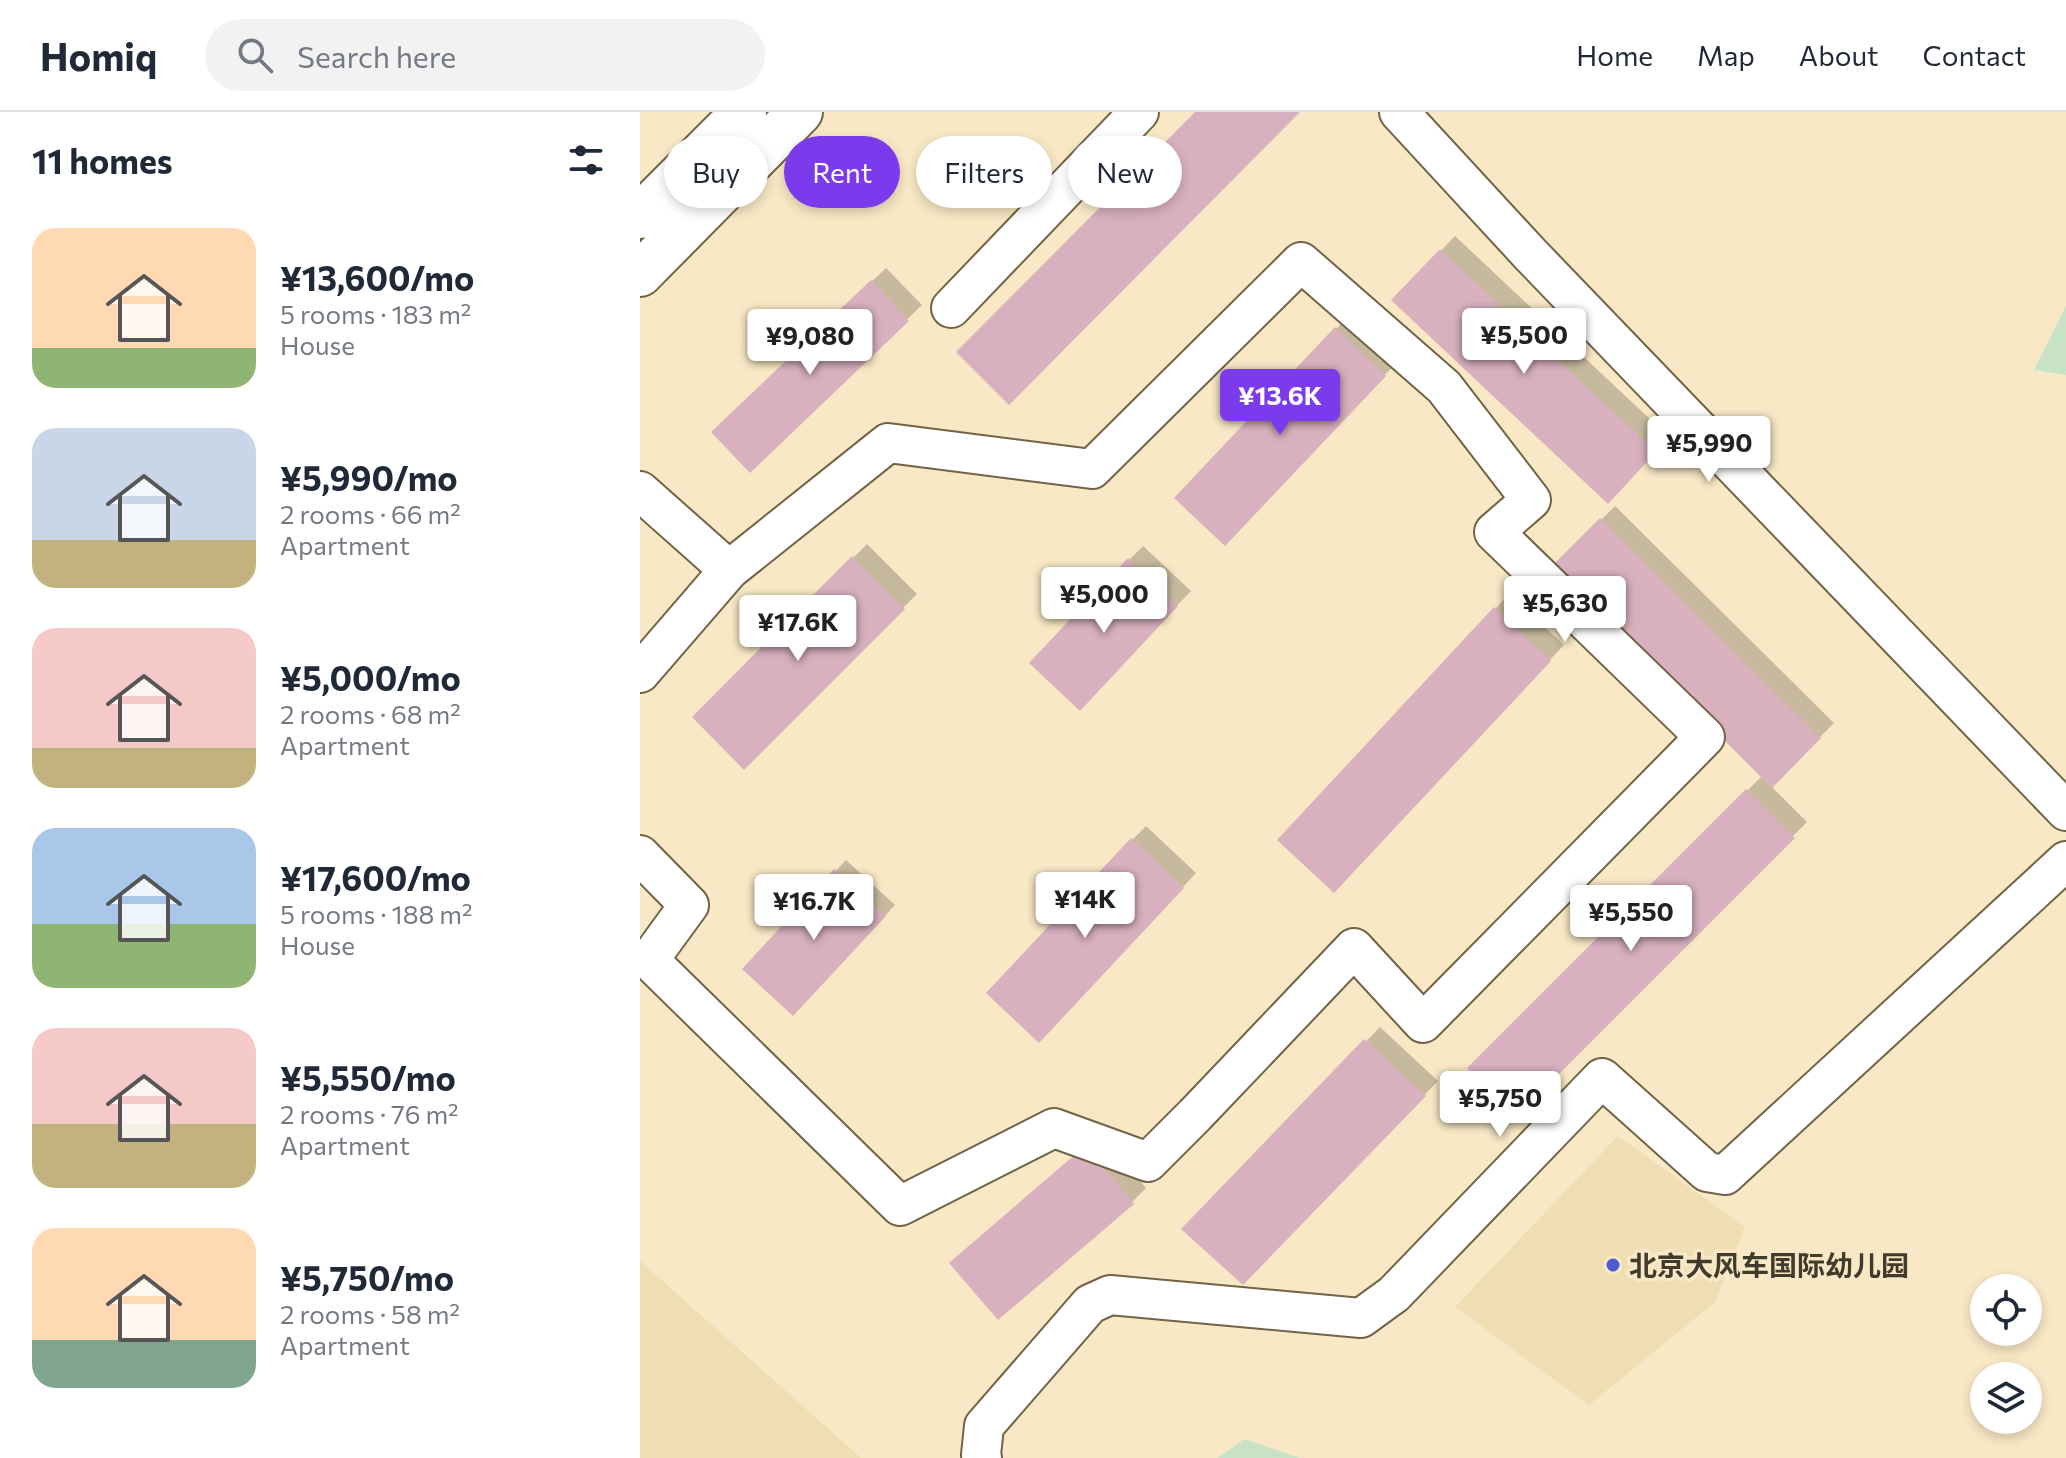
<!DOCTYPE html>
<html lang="en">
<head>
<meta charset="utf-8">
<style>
  :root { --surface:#fff; --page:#f2f2f3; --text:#1f2937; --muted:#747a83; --line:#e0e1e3; --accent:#7c3aed }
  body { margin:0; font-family:Commissioner,"Noto Sans SC",sans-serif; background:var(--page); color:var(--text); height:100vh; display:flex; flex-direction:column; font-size:30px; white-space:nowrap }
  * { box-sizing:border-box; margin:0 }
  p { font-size:26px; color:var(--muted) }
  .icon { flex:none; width:44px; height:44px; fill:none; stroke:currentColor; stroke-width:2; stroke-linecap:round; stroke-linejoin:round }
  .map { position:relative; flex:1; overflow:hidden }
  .details { display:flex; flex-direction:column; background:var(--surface); width:640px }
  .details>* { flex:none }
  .hud { position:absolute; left:24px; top:24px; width:760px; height:72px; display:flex; gap:16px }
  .controls { position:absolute; left:1330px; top:1162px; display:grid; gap:16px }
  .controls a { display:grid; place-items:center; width:72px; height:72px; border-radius:50%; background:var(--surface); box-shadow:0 4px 12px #0003; font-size:40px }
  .price { position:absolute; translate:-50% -68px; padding:0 18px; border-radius:8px; background:#fff; color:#222; font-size:26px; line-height:52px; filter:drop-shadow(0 2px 4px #0008) }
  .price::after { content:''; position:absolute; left:50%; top:48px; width:24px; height:18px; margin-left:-12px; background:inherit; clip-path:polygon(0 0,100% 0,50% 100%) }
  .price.selected { background:var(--accent); color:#fff }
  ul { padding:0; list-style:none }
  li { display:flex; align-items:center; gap:24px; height:200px; padding:0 32px }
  li span { display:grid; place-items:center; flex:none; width:224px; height:160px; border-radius:24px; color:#555 }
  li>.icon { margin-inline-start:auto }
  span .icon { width:96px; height:96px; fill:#fffc; stroke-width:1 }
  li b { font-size:34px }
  h2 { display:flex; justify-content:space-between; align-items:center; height:96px; padding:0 32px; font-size:34px }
  .chip { padding:0 28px; border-radius:36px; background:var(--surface); box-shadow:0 4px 12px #0003; font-size:28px; line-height:72px }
  .chip.selected { background:var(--accent); color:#fff }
  header { display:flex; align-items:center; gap:48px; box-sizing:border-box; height:112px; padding:0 40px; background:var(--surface); border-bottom:2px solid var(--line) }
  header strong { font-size:38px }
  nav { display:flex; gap:44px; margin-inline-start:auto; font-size:28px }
  .search { width:560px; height:72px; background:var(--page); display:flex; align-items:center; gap:20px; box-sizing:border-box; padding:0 28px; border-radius:44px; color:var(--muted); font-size:30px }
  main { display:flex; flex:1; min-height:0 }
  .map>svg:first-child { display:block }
  .built { fill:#efddb4 }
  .green { fill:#c8e2c6 }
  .shadow { fill:#0003 }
  .building { fill:#d8b0be }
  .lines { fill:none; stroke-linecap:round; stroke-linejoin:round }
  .minor-casing { stroke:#716345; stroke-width:42 }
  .major-casing { stroke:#716345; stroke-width:48 }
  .minor { stroke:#fff; stroke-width:38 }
  .major { stroke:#fff; stroke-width:44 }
  .poi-dot { fill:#4d5bd0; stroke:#f8e8c5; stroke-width:3 }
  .labels { text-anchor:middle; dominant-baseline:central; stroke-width:7; stroke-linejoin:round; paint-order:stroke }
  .poi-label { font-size:28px; font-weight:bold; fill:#413b2d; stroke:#f8e8c5; text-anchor:start }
</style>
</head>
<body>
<header>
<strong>Homiq</strong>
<div class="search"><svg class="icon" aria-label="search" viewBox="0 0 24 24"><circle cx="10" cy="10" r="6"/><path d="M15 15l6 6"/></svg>Search here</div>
<nav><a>Home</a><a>Map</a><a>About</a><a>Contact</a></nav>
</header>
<main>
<section class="details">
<h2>11 homes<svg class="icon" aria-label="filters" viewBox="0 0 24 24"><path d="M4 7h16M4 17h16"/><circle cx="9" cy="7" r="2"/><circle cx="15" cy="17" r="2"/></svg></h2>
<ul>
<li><span style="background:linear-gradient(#ffd9b3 75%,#8fb573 0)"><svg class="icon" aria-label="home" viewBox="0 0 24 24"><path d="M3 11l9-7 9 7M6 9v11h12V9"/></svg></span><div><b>¥13,600/mo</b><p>5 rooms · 183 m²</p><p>House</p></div></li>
<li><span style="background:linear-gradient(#c9d6e8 70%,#c2b280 0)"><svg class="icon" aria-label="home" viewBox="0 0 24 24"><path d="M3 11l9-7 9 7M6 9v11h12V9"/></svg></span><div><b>¥5,990/mo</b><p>2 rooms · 66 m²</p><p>Apartment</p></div></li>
<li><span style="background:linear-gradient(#f6c9c9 75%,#c2b280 0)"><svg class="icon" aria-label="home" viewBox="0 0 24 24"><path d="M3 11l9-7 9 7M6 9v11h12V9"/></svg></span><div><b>¥5,000/mo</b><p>2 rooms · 68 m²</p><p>Apartment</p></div></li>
<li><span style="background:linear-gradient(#a9c7e8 60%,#8fb573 0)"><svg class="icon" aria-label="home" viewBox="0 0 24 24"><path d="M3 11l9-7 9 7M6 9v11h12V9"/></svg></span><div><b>¥17,600/mo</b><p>5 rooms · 188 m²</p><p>House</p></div></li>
<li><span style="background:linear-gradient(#f6c9c9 60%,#c2b280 0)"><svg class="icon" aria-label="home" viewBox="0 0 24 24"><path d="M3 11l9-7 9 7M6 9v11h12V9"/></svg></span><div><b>¥5,550/mo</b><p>2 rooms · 76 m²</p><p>Apartment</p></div></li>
<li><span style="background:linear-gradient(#ffd9b3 70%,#7fa58c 0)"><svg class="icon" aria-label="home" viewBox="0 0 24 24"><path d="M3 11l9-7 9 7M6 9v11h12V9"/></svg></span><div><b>¥5,750/mo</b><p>2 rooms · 58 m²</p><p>Apartment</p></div></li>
</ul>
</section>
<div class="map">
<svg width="1426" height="1346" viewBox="0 0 1426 1346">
  <rect width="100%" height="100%" fill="#f8e8c5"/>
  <path class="built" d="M978,1024L1105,1115L1075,1190L949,1293L815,1195Z
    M0,1149L221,1346H0Z"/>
  <path class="green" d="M1426,194V263L1394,258Z
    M604,1327L660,1346H578Z"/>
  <path class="shadow" d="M815,124L1029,325L982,375L754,188Z
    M246,156L282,193L110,358L88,307Z
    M710,203L758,249L599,417L696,217Z
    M975,394L1194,611L1131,674L1167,710L876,1002L830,956L1123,663L914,455Z
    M227,432L277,482L104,655L55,605Z
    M503,434L551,479L453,582L489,448Z
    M869,482L924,533L707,764L856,496Z
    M506,714L556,761L413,914L492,728Z
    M206,748L255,793L163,891L104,857Z
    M740,915L798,969L603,1170L544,1117Z
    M460,1022L506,1076L492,1090L326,1137Z"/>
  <path class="building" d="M555,0H660L369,293L316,240Z
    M800,137L1016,340L968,392L751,188Z
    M231,168L269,209L110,361L71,320Z
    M695,215L746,264L585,434L534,386Z
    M960,406L1181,626L1132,676L911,455Z
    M212,444L265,497L104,658L52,605Z
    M488,446L538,494L440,599L389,551Z
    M854,495L911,549L694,781L637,728Z
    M1106,677L1155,726L876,1005L827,956Z
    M491,726L544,776L399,931L346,881Z
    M194,757L246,804L153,904L102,857Z
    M724,927L786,984L603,1173L541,1117Z
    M445,1034L494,1092L358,1208L309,1151Z"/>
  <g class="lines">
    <defs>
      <path id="minor" d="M759,0L890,142L1426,699
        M311,196L499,0
        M0,379L89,458
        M0,561L89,458L248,331L452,357L661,150L804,275L891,388L854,420L1065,625L783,911L714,836L555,1003L508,1050L414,1016L260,1094L9,848L49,793L0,743
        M342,1346L341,1343L344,1314L450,1192L470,1183L721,1206L754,1182L962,966L1067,1060L1085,1063L1426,749"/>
      <path id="major" d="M0,104L104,0
        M0,162L160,0"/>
    </defs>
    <use href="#minor" class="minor-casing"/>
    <use href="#major" class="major-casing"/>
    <use href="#minor" class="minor"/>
    <use href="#major" class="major"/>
  </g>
  <circle class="poi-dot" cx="973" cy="1153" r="8"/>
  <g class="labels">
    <g class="poi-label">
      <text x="989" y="1153">北京大风车国际幼儿园</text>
    </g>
  </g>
</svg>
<div class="controls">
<a><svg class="icon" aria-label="locate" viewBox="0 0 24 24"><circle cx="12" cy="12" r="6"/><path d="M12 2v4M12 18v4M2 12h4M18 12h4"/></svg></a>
<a><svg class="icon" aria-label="layers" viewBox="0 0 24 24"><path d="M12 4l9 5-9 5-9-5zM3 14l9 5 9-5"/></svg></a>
</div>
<b class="price" style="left:884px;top:264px">¥5,500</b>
<b class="price" style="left:170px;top:265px">¥9,080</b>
<b class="price selected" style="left:640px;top:325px">¥13.6K</b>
<b class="price" style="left:1069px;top:372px">¥5,990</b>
<b class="price" style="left:464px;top:523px">¥5,000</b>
<b class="price" style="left:925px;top:532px">¥5,630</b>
<b class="price" style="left:158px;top:551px">¥17.6K</b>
<b class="price" style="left:445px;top:828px">¥14K</b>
<b class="price" style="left:174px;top:830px">¥16.7K</b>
<b class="price" style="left:991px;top:841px">¥5,550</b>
<b class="price" style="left:860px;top:1027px">¥5,750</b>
<div class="hud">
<a class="chip">Buy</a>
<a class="chip selected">Rent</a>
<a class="chip">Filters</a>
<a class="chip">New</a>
</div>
</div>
</main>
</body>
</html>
